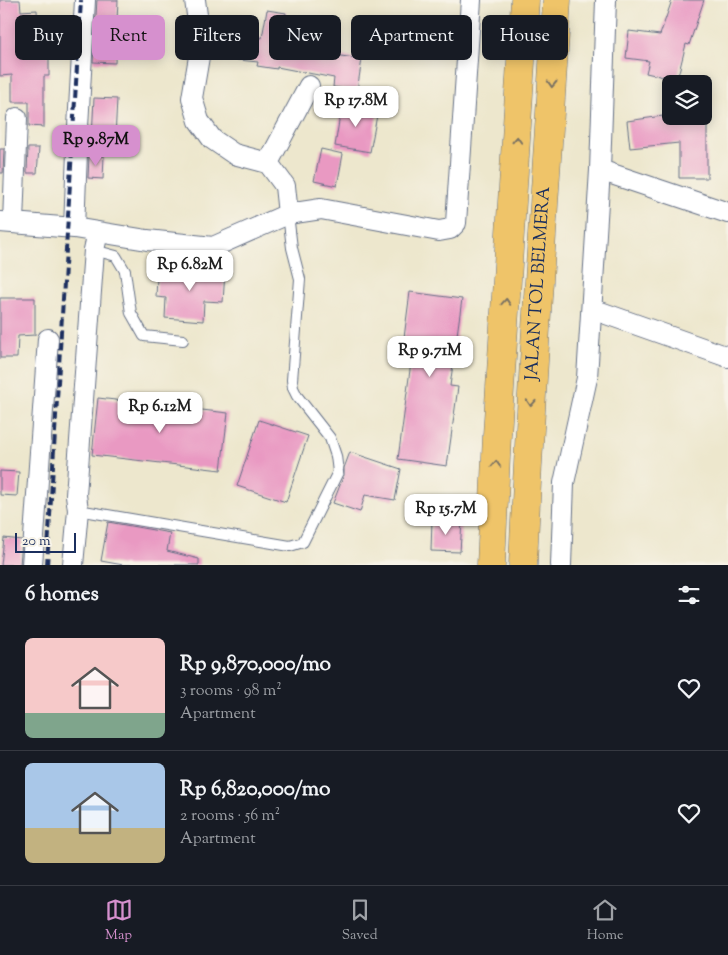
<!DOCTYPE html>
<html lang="en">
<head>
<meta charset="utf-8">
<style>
  :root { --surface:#171b24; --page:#20242c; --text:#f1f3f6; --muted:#9ea1a6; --line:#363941; --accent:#d690ce }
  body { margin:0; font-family:"Sorts Mill Goudy",serif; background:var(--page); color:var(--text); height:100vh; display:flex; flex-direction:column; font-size:19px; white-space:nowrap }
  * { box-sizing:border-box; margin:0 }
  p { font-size:16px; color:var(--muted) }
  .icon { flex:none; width:28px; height:28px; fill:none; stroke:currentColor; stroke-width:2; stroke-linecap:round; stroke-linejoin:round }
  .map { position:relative; height:565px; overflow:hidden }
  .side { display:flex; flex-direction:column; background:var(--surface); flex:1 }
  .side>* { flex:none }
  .banner { position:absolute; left:15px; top:15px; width:699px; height:45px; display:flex; gap:10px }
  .fabs { position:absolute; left:662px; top:75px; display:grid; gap:10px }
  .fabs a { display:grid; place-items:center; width:50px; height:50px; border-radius:8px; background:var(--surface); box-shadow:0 2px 12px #0003; font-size:25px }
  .scale { position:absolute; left:15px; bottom:12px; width:61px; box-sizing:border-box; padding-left:5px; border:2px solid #1b2f5e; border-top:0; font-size:14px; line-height:18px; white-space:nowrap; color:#1b2f5e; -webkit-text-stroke:4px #f7f3e8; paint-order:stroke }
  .price { position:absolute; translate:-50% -42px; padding:0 11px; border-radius:10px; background:#fff; color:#222; font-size:16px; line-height:32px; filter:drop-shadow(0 1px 2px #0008) }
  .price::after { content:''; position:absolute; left:50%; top:30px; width:15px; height:11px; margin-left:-8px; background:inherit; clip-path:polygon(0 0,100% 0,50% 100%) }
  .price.active { background:var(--accent); color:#111 }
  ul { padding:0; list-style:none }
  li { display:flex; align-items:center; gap:15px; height:125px; padding:0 25px }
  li+li { border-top:1px solid var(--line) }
  li span { display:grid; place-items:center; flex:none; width:140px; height:100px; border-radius:8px; color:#555 }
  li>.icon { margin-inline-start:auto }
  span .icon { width:60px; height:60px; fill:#fffc; stroke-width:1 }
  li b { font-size:21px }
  h2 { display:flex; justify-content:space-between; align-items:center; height:60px; padding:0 25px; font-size:21px }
  .tag { padding:0 18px; border-radius:8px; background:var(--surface); box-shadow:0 2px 12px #0003; font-size:18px; line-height:45px }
  .tag.active { background:var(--accent); color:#111 }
  .tabs { display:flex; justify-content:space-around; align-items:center; height:70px; border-top:1px solid var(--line); background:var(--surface); font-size:14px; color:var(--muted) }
  .tabs a { display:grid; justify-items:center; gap:2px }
  .tabs .active { color:var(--accent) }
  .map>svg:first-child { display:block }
  .building { fill:#e999c2 }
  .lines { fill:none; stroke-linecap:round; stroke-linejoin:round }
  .lane-casing { stroke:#646f85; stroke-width:12 }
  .street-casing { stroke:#646f85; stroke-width:22 }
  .highway-casing { stroke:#646f85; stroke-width:29 }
  .lane { stroke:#fff; stroke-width:10 }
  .street { stroke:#fff; stroke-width:20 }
  .highway { stroke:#efc469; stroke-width:28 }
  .rail { stroke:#1b2f5e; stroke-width:4; stroke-dasharray:8 4; stroke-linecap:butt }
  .oneway { stroke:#7a7263 }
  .labels { text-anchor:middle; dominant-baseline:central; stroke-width:4; stroke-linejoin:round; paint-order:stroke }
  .street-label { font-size:18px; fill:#1b2f5e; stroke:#f7f3e8 }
</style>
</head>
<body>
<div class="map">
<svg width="728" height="565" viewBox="0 0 728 565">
  <rect width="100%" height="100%" fill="#f7f3e8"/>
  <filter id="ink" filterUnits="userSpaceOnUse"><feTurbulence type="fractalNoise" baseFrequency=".02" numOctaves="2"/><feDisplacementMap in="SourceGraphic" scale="10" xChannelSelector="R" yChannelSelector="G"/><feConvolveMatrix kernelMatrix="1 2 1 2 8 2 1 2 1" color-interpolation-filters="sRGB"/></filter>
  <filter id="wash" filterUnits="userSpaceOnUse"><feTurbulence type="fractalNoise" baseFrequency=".0096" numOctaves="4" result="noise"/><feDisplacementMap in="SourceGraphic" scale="20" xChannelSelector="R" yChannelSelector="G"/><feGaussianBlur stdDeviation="1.12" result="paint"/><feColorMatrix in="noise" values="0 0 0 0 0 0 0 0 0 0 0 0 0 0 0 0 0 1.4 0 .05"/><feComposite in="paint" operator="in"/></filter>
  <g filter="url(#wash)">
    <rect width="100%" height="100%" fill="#ede7cd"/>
    <g id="blocks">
      <path class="building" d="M0,0H20L21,11L37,10L39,49H49V76H44V127L29,126V102H12V75L0,76Z
        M97,0H118L115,63L93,62Z
        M672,0H704L689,45L686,44L677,80L646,73L649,61L626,58L629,31L660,35Z
        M267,10L286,13L281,43L328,52L327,54L362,59L357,91L333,87L334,78L277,67V69L257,66L258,62L212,57L215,33L262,38Z
        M94,98L117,99L115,138L92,137Z
        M342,103L378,110L370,152L335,146Z
        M663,116V118H707V178H679V143L630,148L627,121Z
        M28,148H39L37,173H27Z
        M0,149H4L3,173H0Z
        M321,149L343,154L337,186L314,181Z
        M89,156H104L103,179L88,178Z
        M174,268L225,272L223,302L204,301L203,321L165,318L166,298L156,297L157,277L173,278Z
        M410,292L462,299L450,386L458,387L447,466L398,459L412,355L402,353Z
        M0,298H35V335L18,336L17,358H0Z
        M98,398L228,413L221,470L92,455Z
        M259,420L308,436L286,502L237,486Z
        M350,452L401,469L395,500L365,495L360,512L333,503L344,475V468Z
        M0,471L19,472L17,496L0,495Z
        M432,519L462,521L460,552L431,551Z
        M108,522L170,533L167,551L199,559V565H123L101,561Z
        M4,538L22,540L20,565H1Z"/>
    </g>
  </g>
  <g filter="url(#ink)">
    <use href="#blocks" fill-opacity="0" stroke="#646f85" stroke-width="1"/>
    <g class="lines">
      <defs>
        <path id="lane" d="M94,250L116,256L125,271L131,313L144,336L183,340
          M78,510L290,546L303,542L338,472L336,456L330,438L297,396L293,388L292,380L300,279L292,248L288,214"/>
        <path id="street" d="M195,0L201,45L192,98L199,121L212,139L234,154L268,163L285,186L288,214
          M268,163L309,86
          M600,170L728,213
          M0,222L74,228L147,240L213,247L288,214L321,209L439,231L450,229L456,223L471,0
          M13,222L17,118
          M74,228L78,127L85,0
          M592,309L728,357
          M32,565L48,339
          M73,565L78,510L76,495L94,250L98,232
          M561,565L564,483L587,378L600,170L606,0"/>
        <g id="highway">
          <path d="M491,565L497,435L525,0"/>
          <path id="s1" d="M523,565C531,377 546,188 557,0"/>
        </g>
      </defs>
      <use href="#lane" class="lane-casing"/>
      <use href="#street" class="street-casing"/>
      <use href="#highway" class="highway-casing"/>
      <use href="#lane" class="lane"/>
      <use href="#street" class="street"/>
      <use href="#highway" class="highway"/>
      <path class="rail" d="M47,565L81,0"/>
    </g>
    <defs><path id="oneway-chevron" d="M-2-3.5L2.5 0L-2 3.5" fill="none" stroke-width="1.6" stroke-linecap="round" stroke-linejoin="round" transform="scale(1.25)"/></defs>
    <g class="oneway">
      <use href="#oneway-chevron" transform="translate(552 84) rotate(93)"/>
      <use href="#oneway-chevron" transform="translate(517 140) rotate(-87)"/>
      <use href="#oneway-chevron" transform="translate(506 302) rotate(-86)"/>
      <use href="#oneway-chevron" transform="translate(531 403) rotate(94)"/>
      <use href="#oneway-chevron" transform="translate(496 464) rotate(-87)"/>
    </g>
  </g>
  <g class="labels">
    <g class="street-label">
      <text stroke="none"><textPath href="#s1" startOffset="282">JALAN TOL BELMERA</textPath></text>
    </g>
  </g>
</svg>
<div class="fabs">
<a><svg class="icon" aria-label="layers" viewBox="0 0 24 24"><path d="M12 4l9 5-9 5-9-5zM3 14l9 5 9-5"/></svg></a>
</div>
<div class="scale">20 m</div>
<b class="price" style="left:356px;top:128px">Rp 17.8M</b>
<b class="price active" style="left:96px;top:167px">Rp 9.87M</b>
<b class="price" style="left:190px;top:292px">Rp 6.82M</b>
<b class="price" style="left:430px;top:378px">Rp 9.71M</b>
<b class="price" style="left:160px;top:434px">Rp 6.12M</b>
<b class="price" style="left:446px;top:536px">Rp 15.7M</b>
<div class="banner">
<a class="tag">Buy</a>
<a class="tag active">Rent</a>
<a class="tag">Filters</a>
<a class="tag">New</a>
<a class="tag">Apartment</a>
<a class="tag">House</a>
</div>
</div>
<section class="side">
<h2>6 homes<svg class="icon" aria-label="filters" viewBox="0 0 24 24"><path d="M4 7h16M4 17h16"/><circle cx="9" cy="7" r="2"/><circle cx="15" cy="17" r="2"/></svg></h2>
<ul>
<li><span style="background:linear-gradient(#f6c9c9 75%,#7fa58c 0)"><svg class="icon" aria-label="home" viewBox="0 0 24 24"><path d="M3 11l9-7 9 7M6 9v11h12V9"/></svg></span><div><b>Rp 9,870,000/mo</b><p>3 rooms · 98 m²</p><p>Apartment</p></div><svg class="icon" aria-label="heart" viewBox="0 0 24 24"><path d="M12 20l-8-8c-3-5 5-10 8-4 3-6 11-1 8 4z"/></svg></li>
<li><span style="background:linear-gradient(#a9c7e8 65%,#c2b280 0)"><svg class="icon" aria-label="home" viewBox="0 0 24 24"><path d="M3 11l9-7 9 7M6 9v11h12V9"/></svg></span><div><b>Rp 6,820,000/mo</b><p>2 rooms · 56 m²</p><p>Apartment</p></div><svg class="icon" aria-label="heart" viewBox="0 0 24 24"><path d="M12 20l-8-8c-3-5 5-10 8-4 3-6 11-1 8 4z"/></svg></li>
</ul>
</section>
<nav class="tabs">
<a class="active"><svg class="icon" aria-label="map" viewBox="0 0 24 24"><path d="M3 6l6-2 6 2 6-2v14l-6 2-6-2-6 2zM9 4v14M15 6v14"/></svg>Map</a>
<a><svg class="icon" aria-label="saved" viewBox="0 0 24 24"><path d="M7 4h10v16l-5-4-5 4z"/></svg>Saved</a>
<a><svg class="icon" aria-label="home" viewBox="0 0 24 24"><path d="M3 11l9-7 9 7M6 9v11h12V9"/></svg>Home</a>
</nav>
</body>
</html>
